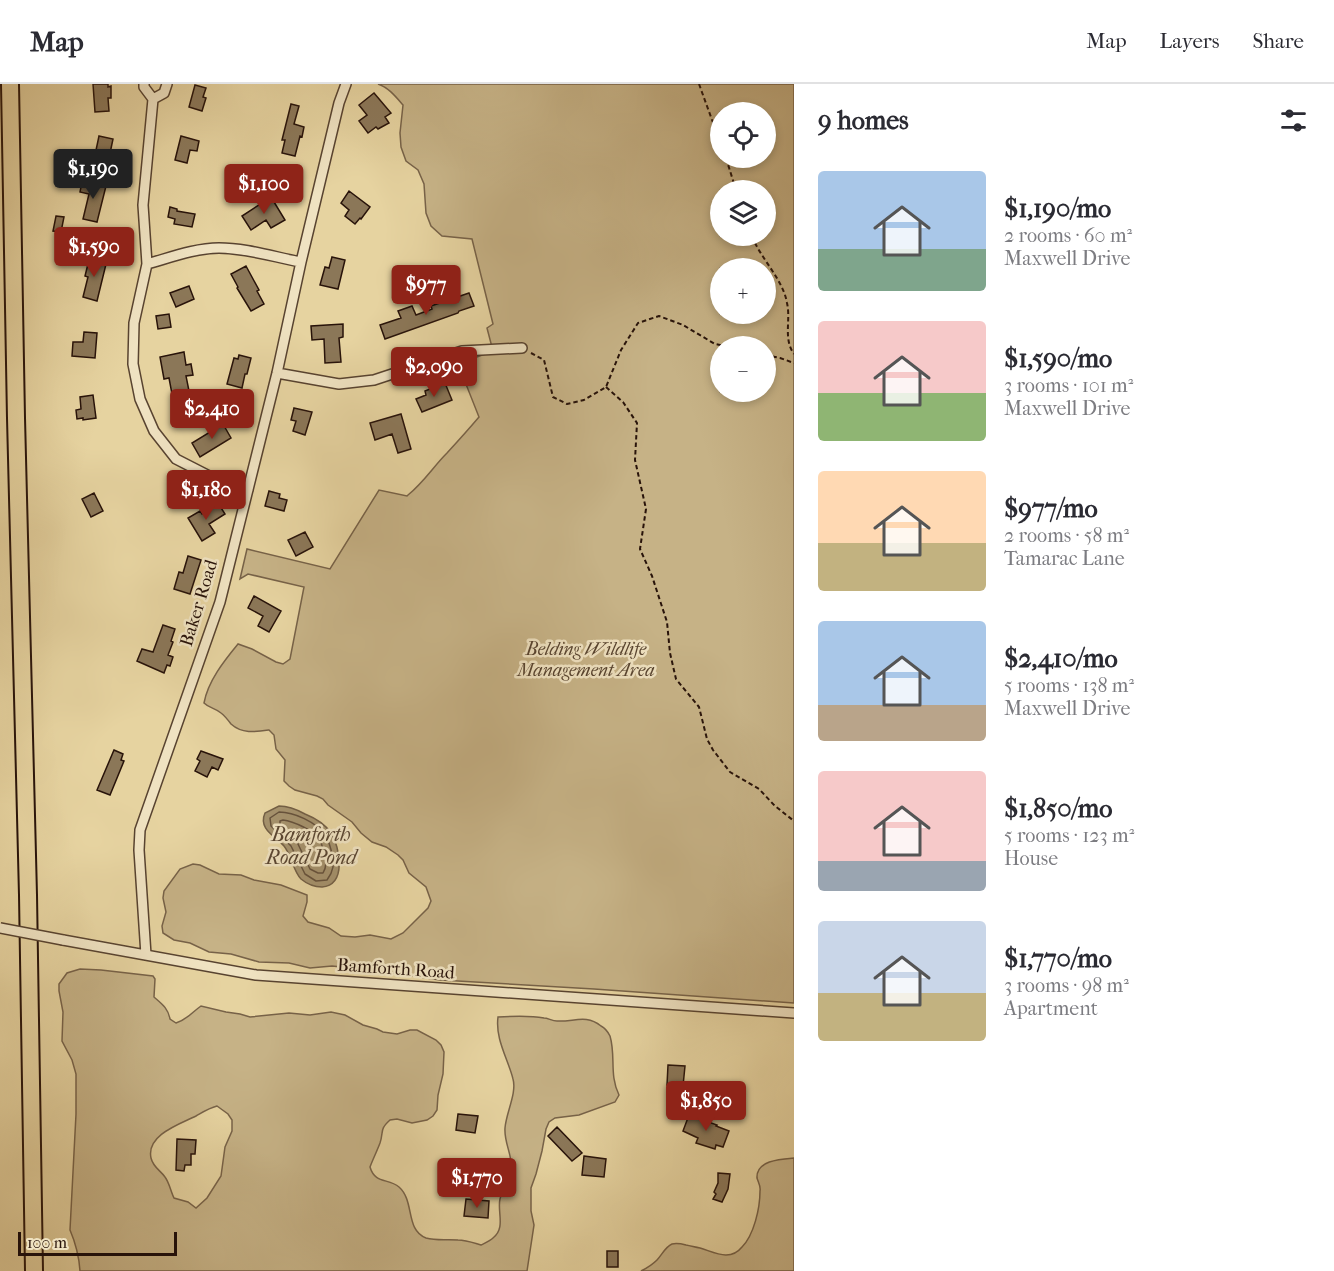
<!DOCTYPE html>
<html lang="en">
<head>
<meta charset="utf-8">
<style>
  :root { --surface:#fff; --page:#f2f2f3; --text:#2b2b33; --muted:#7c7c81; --line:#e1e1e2; --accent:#8f2418 }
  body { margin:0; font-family:"IM FELL French Canon",serif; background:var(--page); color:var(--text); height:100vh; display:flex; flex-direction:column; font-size:22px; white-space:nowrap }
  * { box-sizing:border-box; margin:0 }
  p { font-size:20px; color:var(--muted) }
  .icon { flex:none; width:33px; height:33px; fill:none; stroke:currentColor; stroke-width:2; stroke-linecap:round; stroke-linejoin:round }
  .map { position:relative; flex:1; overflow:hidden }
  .drawer { display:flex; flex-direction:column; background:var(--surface); width:540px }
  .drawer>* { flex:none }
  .fabs { position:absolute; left:710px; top:18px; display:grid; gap:12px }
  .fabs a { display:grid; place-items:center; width:66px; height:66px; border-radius:50%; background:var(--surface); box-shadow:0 3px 9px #0003; font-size:30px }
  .scale { position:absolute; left:18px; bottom:15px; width:159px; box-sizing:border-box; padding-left:6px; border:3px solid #28130a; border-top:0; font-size:16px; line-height:21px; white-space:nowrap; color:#28130a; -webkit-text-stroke:4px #efe2c1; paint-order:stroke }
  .price { position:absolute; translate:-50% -51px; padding:0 14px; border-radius:6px; background:var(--accent); color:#fff; font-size:20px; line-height:39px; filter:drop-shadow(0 2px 3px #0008) }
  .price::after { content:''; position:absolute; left:50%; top:36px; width:18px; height:14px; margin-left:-9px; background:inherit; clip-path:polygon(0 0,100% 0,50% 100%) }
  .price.on { background:#222; color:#fff }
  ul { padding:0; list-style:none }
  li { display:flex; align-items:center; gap:18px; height:150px; padding:0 24px }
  li span { display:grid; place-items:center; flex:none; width:168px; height:120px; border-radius:6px; color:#555 }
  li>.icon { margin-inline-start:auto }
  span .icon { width:72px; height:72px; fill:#fffc; stroke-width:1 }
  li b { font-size:26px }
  h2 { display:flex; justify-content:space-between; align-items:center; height:72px; padding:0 24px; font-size:26px }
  header { display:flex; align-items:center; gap:36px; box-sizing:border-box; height:84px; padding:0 30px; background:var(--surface); border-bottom:2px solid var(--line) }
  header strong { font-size:28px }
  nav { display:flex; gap:33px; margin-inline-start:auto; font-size:21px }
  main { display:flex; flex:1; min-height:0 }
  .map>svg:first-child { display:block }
  .green { fill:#c6b286; stroke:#776248; stroke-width:1.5; fill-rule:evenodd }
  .water { fill:#a5926d; stroke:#735f45; stroke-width:1.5 }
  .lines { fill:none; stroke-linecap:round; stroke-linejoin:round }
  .shore { stroke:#66523c; stroke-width:1.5 }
  .building { fill:#8b7758; stroke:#28130a; stroke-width:1.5 }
  .street-casing { stroke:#584330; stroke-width:12 }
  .highway-casing { stroke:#28130a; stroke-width:20 }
  .path { stroke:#28130a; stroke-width:2; stroke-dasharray:4.5 3; stroke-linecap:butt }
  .street { stroke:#efe2c1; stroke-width:9 }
  .highway { stroke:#e6d3a0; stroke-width:16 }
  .street-bridge-casing { stroke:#584330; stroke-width:12; stroke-linecap:butt }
  .street-bridge { stroke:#efe2c1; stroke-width:9 }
  .labels { text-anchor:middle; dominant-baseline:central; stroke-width:5; stroke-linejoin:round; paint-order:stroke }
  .street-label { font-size:18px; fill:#28130a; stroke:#efe2c1 }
  .park-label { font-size:18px; font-style:italic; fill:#57432f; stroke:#efe2c1 }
  .water-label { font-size:20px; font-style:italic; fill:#5a4632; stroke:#efe2c1 }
</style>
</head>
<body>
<header>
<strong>Map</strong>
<nav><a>Map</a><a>Layers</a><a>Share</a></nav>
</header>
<main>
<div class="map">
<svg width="794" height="1187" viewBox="0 0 794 1187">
  <rect width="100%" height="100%" fill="#e6d3a0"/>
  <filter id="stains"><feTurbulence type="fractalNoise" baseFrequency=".00333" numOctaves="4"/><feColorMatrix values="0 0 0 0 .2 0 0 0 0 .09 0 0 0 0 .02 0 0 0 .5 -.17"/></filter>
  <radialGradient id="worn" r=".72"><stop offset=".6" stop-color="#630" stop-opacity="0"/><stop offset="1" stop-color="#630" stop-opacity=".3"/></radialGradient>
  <path class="green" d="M378,0H794V919L594,905L440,896L371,886L332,882L310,884L289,879L259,878L231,870L209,868L190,859L174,856L163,849L162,842L166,828L163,814L164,807L180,785L193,780L200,781L219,790L241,791L254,796L281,801L307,811V818L303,832L308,838L329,844L341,852L355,853L370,851L391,855L403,849L428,824L431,817L426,803L409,789L403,776L398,771L386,763L372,758L361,749L352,738L328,721L323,715L317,712L295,706L289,702L284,697L285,676L276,665L274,651L269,646C255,648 242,650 231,640C228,636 225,632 221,629C215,624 209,624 204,619C208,597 224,577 238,560L252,565L276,578L283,580L290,575L304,503L248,490L240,495L247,465L330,485L379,406L407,412L408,411C424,398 433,383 447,369C458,357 468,346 479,333L458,280L493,267L487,244L493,240L472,155L442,152L431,142L426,129L424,100L418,86L406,77L401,63L400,49L403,21C396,13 388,3 378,0ZM720,28H765V74H720ZM720,106H765V152H720ZM720,184H765V230H720ZM720,262H765V308H720Z
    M80,885L101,886L153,892L155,895L154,913C162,920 168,924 170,935L176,939C188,935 191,929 201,922L226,928L240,930L250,933L289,929L310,931L331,928L345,931L363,941L377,945L383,948L397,950L410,946H417L436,956L441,961L444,968L443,990L438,1011L437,1026L433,1032L427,1036L412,1039L397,1035L390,1036C379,1046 384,1047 380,1059C377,1067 373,1075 370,1083C375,1100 388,1094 399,1103C415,1117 405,1146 426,1154C437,1157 447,1155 458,1156C466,1156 474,1159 481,1161C485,1159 490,1157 493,1154C506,1144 497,1128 500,1115C503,1103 511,1093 511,1080C511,1068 504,1058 505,1044C506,1029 517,1009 513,995C508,975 495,955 498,933C513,932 528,931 544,934C548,934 552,937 557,937C574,938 586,930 601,942C605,944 608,948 610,952C616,972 609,991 619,1011L615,1018L579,1031L555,1034L549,1038L546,1045L542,1067L536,1090L531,1104V1127L534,1141L527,1187H80C79,1172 76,1160 70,1146L76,1030V990L72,976L62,957L63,928L59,907V900L67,889ZM217,1022L228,1030L232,1036V1047L225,1063L221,1092L207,1114L196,1124L188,1118L174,1114C171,1108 169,1098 165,1093C160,1086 153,1083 151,1074C146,1051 180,1040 196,1032C203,1028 209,1024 217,1022Z
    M794,1074V1187H641C647,1184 652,1181 657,1176C662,1171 665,1163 672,1160C677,1159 682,1160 686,1161C691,1162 695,1163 700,1164C714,1168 730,1178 742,1163C754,1151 760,1124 760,1107C761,1102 758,1098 757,1094C756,1076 782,1075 794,1074Z"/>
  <path class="water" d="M279,722C289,722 296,725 305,730C315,734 325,740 331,749C340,763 347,801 322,803C314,803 307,800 301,795C293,787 292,772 284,762C275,752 258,745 265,729Z"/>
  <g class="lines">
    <path class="shore" d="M279,728C294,728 316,738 325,751C329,756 330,763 332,769C335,779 334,787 327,796L316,797L305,790L291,762L271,742L270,734Z
      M283,736C293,737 315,747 320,756C322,760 323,766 324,770C326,778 327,782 323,789H318L310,785L297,758L280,740V737Z"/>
  </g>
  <path class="building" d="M93,0H108V3L111,2V14H108L109,27L95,28Z
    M195,1L206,4L203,13L206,14L202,27L189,23Z
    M374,9L391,29L385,33L389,39L378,45L376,43L368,49L359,37L367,31L359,21Z
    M291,20L299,22L294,40L304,43L302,53L300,52L295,72L282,69L285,56H282Z
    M99,52L113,55L109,74L95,71Z
    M181,52L199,57L197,67L190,66L187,79L175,76Z
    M82,98L92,100V98L106,102L97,138L83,135L89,110L80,108Z
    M349,107L370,123L361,135L360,134L355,140L345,132L349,126L341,119Z
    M271,113L285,136L271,144L266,136L251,146L242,132Z
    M170,123L177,125V127L195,130L192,143L174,140L175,135L168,133Z
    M56,132L64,133L61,148L53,147Z
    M90,172L107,176L97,217L83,213L88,193L85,192Z
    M332,173L345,176L338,205L320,201L325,183L329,184Z
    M246,182L259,206L257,207L264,220L251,227L237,204L238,203L231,190Z
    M189,202L194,215L176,223L170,209Z
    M469,209L474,222L459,227L458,229L385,255L380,241L401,234L398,227L412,222L416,231L432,225L431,222Z
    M169,230L171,243L158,245L156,232Z
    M343,240V253L339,254L341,278L325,279L324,255L312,256L311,242Z
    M84,248L97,249L95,274L72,272L73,258H83Z
    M184,268L186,281L191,280L193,291L186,292L189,307L172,310L169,294L164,295L160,273Z
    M239,271L251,274L247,290H245L242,304L227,300L234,274L238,275Z
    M445,299L452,316L422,328L416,315L426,311L425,307Z
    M93,311L96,334L83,336V334L77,335L76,326L81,325L80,313Z
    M294,324L312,328L305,351L293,347L296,337L291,336Z
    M401,330L411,365L398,369L392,350L375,356L370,339Z
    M223,340L231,354L200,373L192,359Z
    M269,407L280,410L279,414L287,416L284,427L265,422Z
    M94,409L103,427L91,433L82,415Z
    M218,419L225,430L209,440L215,449L202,457L188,434L200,427L202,430Z
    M305,448L313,463L296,472L288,456Z
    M188,472L201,476L190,510L174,505L179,488L183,489Z
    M254,512L281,527L269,548L258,542L263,532L248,524Z
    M163,541L175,545L171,557L173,558L168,571L173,573L170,582L167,581L164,589L137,577L142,565L153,568Z
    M114,666L123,670L121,676L124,677L110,711L97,706Z
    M201,667L223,675L218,686L212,683L207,693L195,687L200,677L197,675Z
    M668,981L685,982L683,1002L667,1001Z
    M458,1030L478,1032L475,1049L456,1046Z
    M689,1031L717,1041L716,1042L729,1047L723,1063L716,1061L715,1065L696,1059L698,1054L683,1047Z
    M557,1043L582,1069L572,1077L548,1052Z
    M177,1055L196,1056L195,1070H191V1081H185L184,1087L176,1086Z
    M584,1072L606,1075L604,1093L582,1091Z
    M718,1089L730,1090L728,1105L722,1118L713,1115L716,1110L714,1108L718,1099Z
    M466,1115L489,1117L488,1134L464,1132Z
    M607,1167H618V1183H607Z"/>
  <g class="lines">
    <defs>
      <path id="street" d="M144,0V3L153,15L143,121L147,180L134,239L133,280L140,315L154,347L176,375L219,397L248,406
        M153,15L164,9L167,0
        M147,180C169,174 195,164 219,164C246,164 274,173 301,178
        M277,289L339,300L374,296L462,267L522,264
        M63,856L256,891L794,929
        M146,871L139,766L140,746L220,518L277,289L301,178L339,19L346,0"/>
      <path id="highway" d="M10,0L16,334L28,811L34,1187"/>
    </defs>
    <use href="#street" class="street-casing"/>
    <use href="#highway" class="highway-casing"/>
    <path class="path" d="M699,0L720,58
      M726,74L736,106
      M752,152C760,174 783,195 787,219C791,236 783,255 794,270
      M531,269L544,276L553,313L567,320L584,316L606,303L621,266L638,239L659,232L683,241L715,260L725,262
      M765,271L780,274L794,279
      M606,303L623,318L637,339L635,376L646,425L640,465L652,492L667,538L670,569L676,595L699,623L707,655L713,666L730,688L759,705L775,722L794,737"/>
    <use href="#street" class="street"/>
    <use href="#highway" class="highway"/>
    <defs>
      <path id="street-bridge" d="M0,844L63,856"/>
    </defs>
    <use href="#street-bridge" class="street-bridge-casing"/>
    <use href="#street-bridge" class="street-bridge"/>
  </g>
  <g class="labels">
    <g class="street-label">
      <text transform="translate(199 519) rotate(-73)">Baker Road</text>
      <text transform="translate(396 885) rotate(4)">Bamforth Road</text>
    </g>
    <g class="park-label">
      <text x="586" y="565">Belding Wildlife<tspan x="586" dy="21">Management Area</tspan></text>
    </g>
    <g class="water-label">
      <text x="311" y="750">Bamforth<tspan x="311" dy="23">Road Pond</tspan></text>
    </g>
  </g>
  <rect width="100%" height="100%" filter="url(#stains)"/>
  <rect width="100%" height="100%" fill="url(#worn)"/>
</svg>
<div class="fabs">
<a><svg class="icon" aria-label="locate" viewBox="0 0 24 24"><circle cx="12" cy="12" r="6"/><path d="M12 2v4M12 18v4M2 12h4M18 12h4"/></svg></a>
<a><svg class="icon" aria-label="layers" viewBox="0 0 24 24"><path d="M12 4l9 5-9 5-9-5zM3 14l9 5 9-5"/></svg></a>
<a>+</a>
<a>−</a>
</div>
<div class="scale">100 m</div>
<b class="price on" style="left:93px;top:116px">$1,190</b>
<b class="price" style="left:264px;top:131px">$1,100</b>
<b class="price" style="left:94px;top:194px">$1,590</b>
<b class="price" style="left:426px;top:232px">$977</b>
<b class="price" style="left:434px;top:314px">$2,090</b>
<b class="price" style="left:212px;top:356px">$2,410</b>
<b class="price" style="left:206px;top:437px">$1,180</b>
<b class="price" style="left:706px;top:1048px">$1,850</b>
<b class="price" style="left:477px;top:1125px">$1,770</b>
</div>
<section class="drawer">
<h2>9 homes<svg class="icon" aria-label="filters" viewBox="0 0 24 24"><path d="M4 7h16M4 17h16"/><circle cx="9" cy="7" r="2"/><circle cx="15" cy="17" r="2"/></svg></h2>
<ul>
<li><span style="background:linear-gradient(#a9c7e8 65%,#7fa58c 0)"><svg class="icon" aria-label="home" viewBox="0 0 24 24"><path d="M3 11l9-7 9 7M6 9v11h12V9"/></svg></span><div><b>$1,190/mo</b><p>2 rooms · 60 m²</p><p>Maxwell Drive</p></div></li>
<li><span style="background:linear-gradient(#f6c9c9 60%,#8fb573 0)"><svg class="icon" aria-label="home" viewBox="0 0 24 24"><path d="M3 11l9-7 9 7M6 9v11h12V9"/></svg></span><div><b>$1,590/mo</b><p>3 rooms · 101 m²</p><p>Maxwell Drive</p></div></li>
<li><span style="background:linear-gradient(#ffd9b3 60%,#c2b280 0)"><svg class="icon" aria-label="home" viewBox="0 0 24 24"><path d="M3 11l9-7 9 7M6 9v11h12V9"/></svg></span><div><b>$977/mo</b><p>2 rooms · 58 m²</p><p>Tamarac Lane</p></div></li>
<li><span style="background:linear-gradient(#a9c7e8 70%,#b9a48a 0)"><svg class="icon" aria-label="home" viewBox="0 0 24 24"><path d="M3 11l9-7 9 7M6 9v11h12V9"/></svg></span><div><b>$2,410/mo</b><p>5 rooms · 138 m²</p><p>Maxwell Drive</p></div></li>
<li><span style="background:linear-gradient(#f6c9c9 75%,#9aa5b1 0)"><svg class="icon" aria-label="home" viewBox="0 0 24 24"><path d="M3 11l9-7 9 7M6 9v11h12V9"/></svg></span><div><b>$1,850/mo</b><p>5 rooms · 123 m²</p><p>House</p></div></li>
<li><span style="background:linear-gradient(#c9d6e8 60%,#c2b280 0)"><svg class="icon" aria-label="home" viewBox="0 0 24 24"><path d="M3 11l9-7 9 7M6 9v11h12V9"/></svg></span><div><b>$1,770/mo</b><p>3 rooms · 98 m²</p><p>Apartment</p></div></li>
</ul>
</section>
</main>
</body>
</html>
